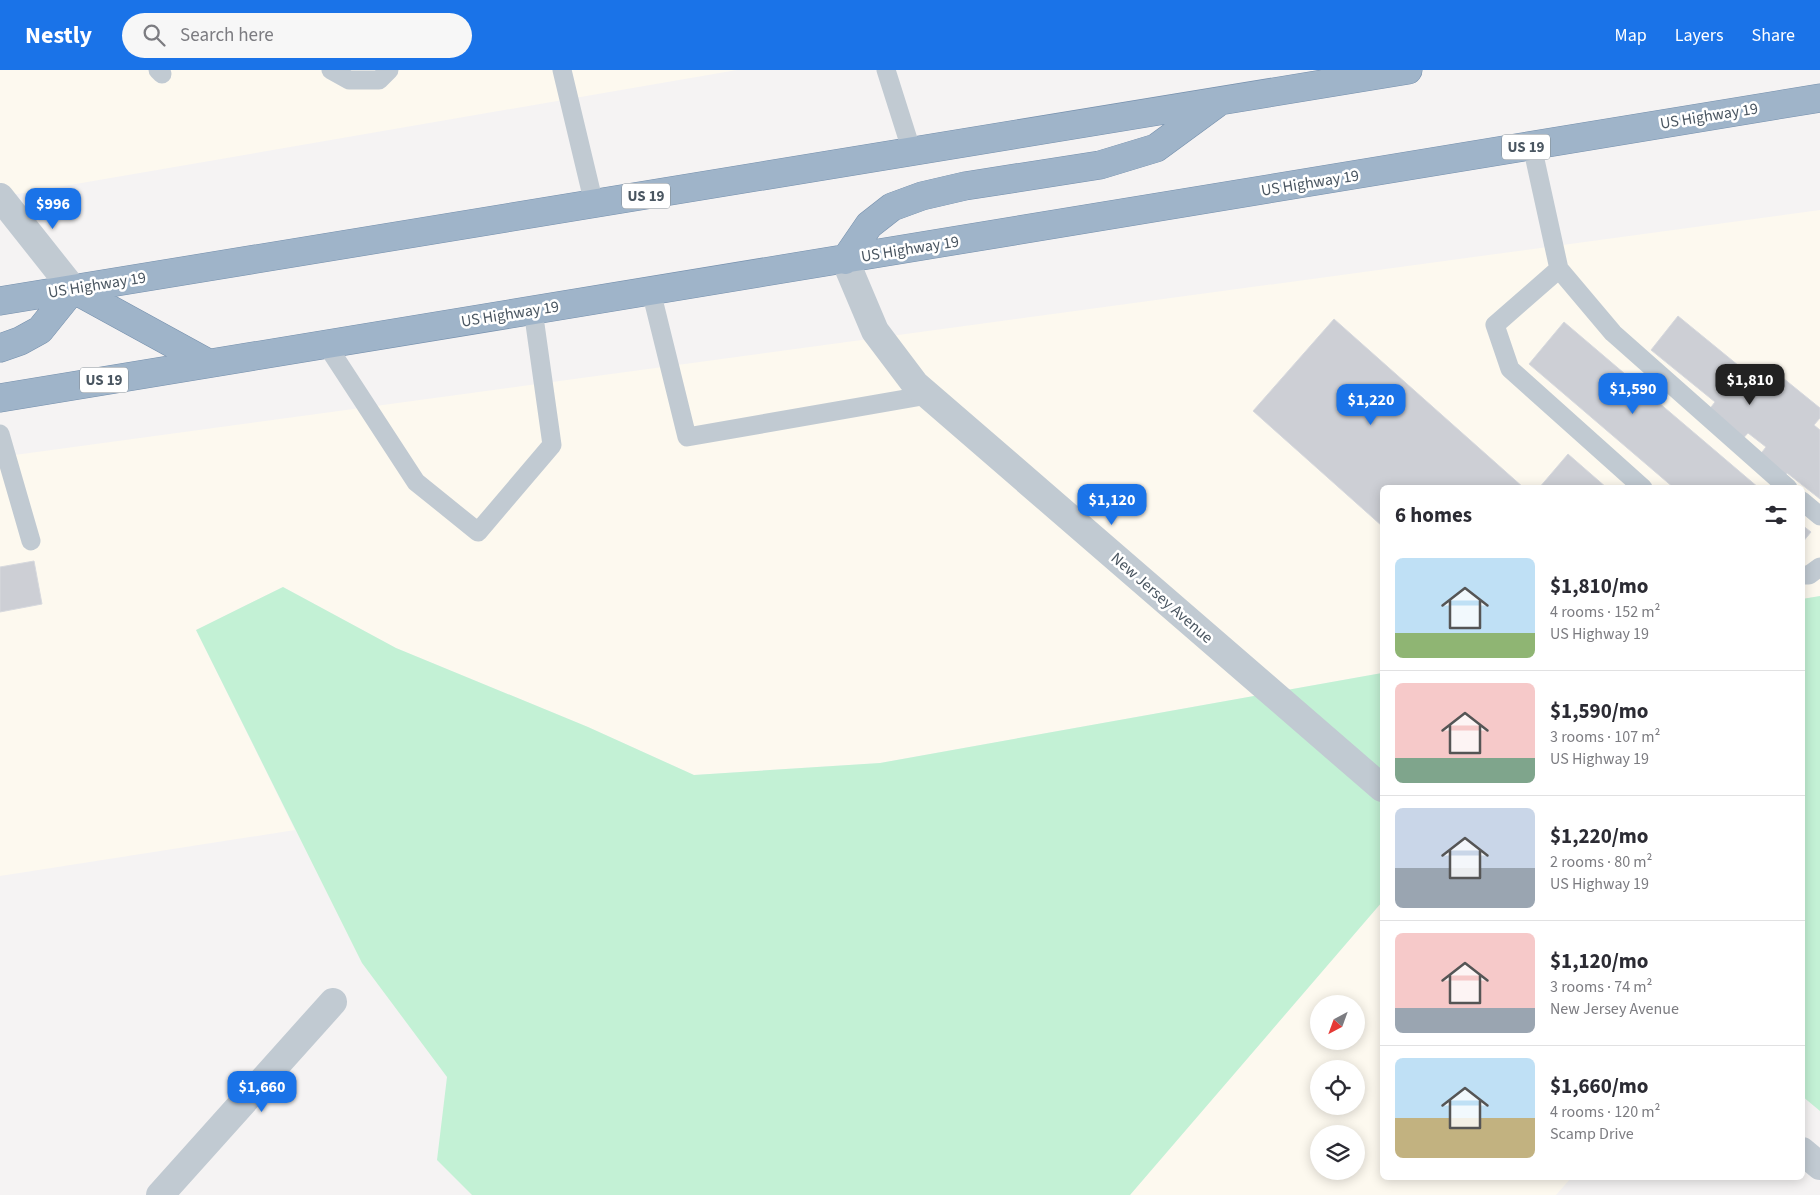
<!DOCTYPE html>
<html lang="en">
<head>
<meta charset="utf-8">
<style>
  :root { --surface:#fff; --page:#f7f7f7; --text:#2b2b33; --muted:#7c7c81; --line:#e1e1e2; --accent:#1a73e8 }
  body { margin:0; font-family:"Source Sans 3",sans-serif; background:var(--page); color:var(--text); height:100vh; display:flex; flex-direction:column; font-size:19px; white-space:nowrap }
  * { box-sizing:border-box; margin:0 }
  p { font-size:16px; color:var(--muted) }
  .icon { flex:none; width:28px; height:28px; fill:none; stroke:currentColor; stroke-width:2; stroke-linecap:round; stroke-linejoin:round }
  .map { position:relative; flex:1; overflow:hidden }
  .sheet { position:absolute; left:1380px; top:415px; width:425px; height:695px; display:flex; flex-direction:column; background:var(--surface); border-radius:8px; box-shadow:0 2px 12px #0003 }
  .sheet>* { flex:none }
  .needle { width:32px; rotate:221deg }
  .fabs { position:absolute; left:1310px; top:925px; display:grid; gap:10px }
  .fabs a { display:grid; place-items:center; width:55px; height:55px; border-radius:50%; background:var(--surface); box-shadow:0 2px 12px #0003; font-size:25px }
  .price { position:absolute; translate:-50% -42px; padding:0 11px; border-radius:10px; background:var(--accent); color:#fff; font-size:16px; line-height:32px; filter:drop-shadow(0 1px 2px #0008) }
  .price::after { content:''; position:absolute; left:50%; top:30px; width:15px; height:11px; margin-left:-8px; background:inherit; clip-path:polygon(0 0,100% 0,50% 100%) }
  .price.current { background:#222; color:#fff }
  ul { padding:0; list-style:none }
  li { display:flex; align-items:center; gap:15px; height:125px; padding:0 15px }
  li+li { border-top:1px solid var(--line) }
  li span { display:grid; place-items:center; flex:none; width:140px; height:100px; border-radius:8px; color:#555 }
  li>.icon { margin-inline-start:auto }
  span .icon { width:60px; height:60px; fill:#fffc; stroke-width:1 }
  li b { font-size:21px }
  h2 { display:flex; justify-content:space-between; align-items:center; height:60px; padding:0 15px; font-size:21px }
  header { display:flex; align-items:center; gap:30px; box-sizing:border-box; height:70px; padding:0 25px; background:var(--accent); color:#fff }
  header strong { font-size:24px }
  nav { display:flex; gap:28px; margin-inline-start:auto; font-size:18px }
  .search { width:350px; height:45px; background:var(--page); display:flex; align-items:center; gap:12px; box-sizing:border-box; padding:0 18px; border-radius:28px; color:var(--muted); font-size:19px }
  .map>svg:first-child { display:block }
  .commercial { fill:#fdf9ef; fill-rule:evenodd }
  .green { fill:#c3f1d5 }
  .building { fill:#cdcfd5; stroke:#d7d9de }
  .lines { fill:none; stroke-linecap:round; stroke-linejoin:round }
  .trunk-casing { stroke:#7690ad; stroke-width:29 }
  .service { stroke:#c1cad2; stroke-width:19 }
  .minor { stroke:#c1cad2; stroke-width:28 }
  .trunk { stroke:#9fb4c9; stroke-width:28 }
  .labels { text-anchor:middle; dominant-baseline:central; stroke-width:5; stroke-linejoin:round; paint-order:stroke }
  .shield { fill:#fff; stroke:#808990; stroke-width:1 }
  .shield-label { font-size:15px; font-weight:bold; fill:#4a5661 }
  .street-label { font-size:16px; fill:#4a5661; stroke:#fff }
</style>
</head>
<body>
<header>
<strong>Nestly</strong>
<div class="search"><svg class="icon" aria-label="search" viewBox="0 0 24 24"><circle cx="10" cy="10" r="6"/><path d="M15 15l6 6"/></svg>Search here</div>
<nav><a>Map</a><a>Layers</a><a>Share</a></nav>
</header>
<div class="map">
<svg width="1820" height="1125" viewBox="0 0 1820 1125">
  <rect width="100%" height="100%" fill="#f5f3f3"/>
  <path class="commercial" d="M0,0H737L0,127Z
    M1820,140V526L1803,529L1802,418H1382V603L880,693L694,705L588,657L396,578L283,517L196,560L295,760L0,806V387Z
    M1382,832V1108H1571L1556,1125H1130ZM1319,934H1356V971H1319ZM1319,999H1356V1036H1319ZM1319,1064H1356V1101H1319Z"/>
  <path class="green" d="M283,517L396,578L588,657L694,705L880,693L1382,603V832L1130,1125H472L437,1090L447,1007L362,893L196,560Z
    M1820,526V1041L1802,1026V529Z"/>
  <path class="building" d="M1678,246L1772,323L1783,308L1820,338V348L1814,355L1820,360V429L1787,403L1780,411L1755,391L1766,377L1748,363L1738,374L1704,346L1715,332L1651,280Z
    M1334,249L1524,418H1382V456L1253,341Z
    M1564,252L1759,418H1674L1529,294Z
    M1568,384L1607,418H1539Z
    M1802,455L1811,462L1802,473Z
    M34,491L42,534L0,542V497Z"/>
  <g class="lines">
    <defs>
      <path id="trunk" d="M845,190L869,155L892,137L922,126L965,116L1100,95L1156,78L1216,34
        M73,219L208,293
        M0,231L1408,0
        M0,278L20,271L40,260L73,219
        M0,328L1820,28"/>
    </defs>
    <use href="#trunk" class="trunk-casing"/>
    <path class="service" d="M158,0L162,4
      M331,0L349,10H379L389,0
      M562,0L594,134
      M886,0L912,82
      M1532,76L1559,199L1613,263L1788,418
      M1559,199L1495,255L1510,299L1643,418
      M651,221L687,367L928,325
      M326,274L416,412L478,462L552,375L533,240
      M0,364L31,471
      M1802,431L1820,446
      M1802,505H1809L1820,497"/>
    <path class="minor" d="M0,127L73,219
      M845,190L875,261L915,314L1382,718
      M1802,1081L1820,1096
      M160,1125L333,932"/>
    <use href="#trunk" class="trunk"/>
  </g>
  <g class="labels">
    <g class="shield">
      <rect x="1502" y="64.5" width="48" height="25" rx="4"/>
      <rect x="622" y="113.5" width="48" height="25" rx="4"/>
      <rect x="80" y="297.5" width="48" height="25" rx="4"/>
    </g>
    <g class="shield-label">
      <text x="1526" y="77">US 19</text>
      <text x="646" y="126">US 19</text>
      <text x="104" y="310">US 19</text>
    </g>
    <g class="street-label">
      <text transform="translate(1709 46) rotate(-9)">US Highway 19</text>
      <text transform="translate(1310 113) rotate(-9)">US Highway 19</text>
      <text transform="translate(910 179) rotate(-9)">US Highway 19</text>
      <text transform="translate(97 215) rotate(-9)">US Highway 19</text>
      <text transform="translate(510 244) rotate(-9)">US Highway 19</text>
      <text transform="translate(1162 528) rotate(41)">New Jersey Avenue</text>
    </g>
  </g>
</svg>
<div class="fabs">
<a><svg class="needle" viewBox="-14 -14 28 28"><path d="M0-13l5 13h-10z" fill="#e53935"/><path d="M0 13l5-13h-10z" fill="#7c7c81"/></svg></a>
<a><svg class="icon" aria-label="locate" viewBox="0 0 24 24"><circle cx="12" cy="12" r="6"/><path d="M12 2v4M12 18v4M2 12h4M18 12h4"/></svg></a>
<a><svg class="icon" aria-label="layers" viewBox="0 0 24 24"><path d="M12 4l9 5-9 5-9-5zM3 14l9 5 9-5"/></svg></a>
</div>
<b class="price" style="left:53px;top:160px">$996</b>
<b class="price current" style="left:1750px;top:336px">$1,810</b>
<b class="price" style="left:1633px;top:345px">$1,590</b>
<b class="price" style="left:1371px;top:356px">$1,220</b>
<b class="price" style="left:1112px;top:456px">$1,120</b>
<b class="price" style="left:262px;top:1043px">$1,660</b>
<section class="sheet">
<h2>6 homes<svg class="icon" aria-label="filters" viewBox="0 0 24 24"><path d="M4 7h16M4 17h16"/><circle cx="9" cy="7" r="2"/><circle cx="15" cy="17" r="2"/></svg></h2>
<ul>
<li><span style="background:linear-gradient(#bfe0f5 75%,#8fb573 0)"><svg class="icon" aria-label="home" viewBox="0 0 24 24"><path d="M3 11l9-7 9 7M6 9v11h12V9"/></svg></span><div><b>$1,810/mo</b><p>4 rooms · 152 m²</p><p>US Highway 19</p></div></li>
<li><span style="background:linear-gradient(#f6c9c9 75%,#7fa58c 0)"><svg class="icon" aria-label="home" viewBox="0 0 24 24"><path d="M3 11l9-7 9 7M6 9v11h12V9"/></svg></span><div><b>$1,590/mo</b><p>3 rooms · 107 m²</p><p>US Highway 19</p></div></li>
<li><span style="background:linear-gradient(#c9d6e8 60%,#9aa5b1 0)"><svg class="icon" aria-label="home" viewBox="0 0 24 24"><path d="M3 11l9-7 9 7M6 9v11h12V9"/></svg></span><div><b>$1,220/mo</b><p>2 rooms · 80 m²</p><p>US Highway 19</p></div></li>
<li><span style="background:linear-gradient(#f6c9c9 75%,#9aa5b1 0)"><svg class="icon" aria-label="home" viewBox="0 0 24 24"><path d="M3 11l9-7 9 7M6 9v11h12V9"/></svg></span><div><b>$1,120/mo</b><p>3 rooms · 74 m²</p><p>New Jersey Avenue</p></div></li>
<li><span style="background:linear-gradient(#bfe0f5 60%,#c2b280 0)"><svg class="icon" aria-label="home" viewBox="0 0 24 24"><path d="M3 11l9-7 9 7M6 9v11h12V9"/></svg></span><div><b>$1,660/mo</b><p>4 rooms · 120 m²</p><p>Scamp Drive</p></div></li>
</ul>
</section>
</div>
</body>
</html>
